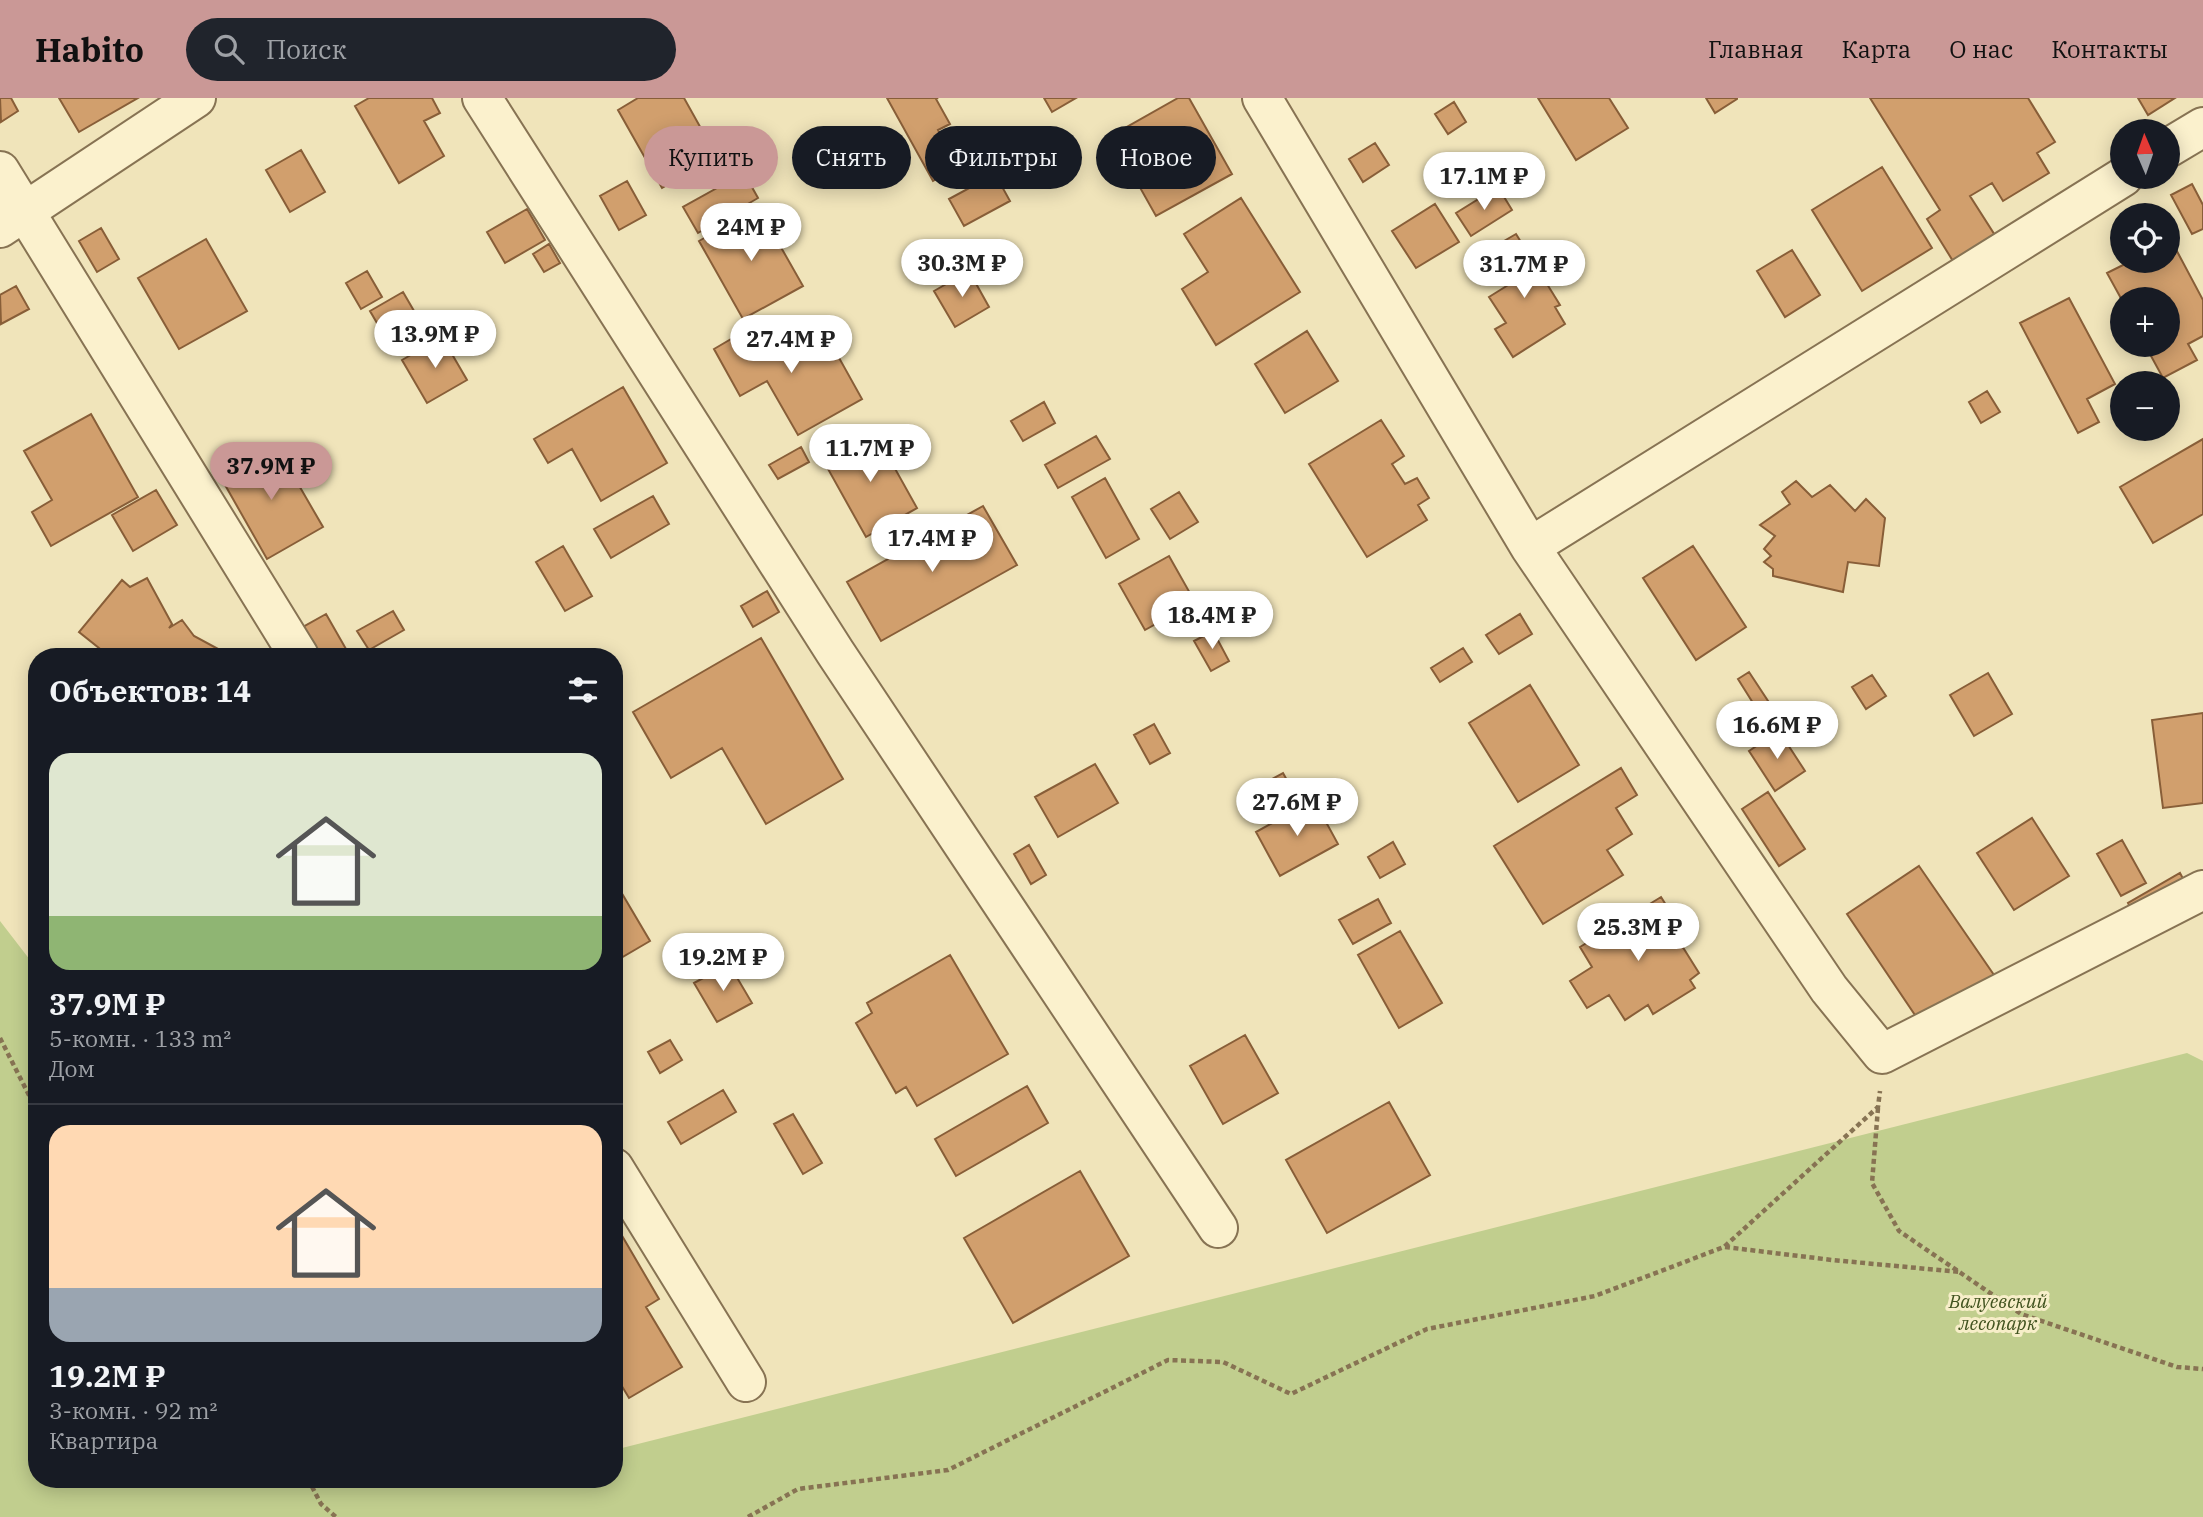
<!DOCTYPE html>
<html lang="ru">
<head>
<meta charset="utf-8">
<style>
  :root { --surface:#171b24; --page:#20242c; --text:#f1f3f6; --muted:#9ea1a6; --line:#363941; --accent:#ca9896 }
  body { margin:0; font-family:"IBM Plex Serif",serif; background:var(--page); color:var(--text); height:100vh; display:flex; flex-direction:column; font-size:26px; white-space:nowrap }
  * { box-sizing:border-box; margin:0 }
  p { font-size:23px; color:var(--muted) }
  .icon { flex:none; width:38px; height:38px; fill:none; stroke:currentColor; stroke-width:2; stroke-linecap:round; stroke-linejoin:round }
  .map { position:relative; flex:1; overflow:hidden }
  .panel { position:absolute; left:28px; top:550px; width:595px; height:840px; display:flex; flex-direction:column; background:var(--surface); border-radius:28px; box-shadow:0 4px 18px #0003 }
  .panel>* { flex:none }
  .banner { position:absolute; left:644px; top:28px; width:665px; height:63px; display:flex; gap:14px }
  .needle { width:46px; rotate:358deg }
  .buttons { position:absolute; left:2110px; top:21px; display:grid; gap:14px }
  .buttons a { display:grid; place-items:center; width:70px; height:70px; border-radius:50%; background:var(--surface); box-shadow:0 4px 18px #0003; font-size:35px }
  .price { position:absolute; translate:-50% -60px; padding:0 16px; border-radius:24px; background:#fff; color:#222; font-size:23px; line-height:46px; filter:drop-shadow(0 2px 4px #0008) }
  .price::after { content:''; position:absolute; left:50%; top:42px; width:21px; height:16px; margin-left:-10px; background:inherit; clip-path:polygon(0 0,100% 0,50% 100%) }
  .price.selected { background:var(--accent); color:#111 }
  ul { padding:0; list-style:none }
  li { display:grid; align-content:center; gap:14px; height:371px; padding:0 21px }
  li+li { border-top:2px solid var(--line) }
  li span { display:grid; place-items:center; height:217px; border-radius:21px; color:#555 }
  li>.icon { margin-inline-start:auto }
  span .icon { width:126px; height:126px; fill:#fffc; stroke-width:1 }
  li b { font-size:30px }
  h2 { display:flex; justify-content:space-between; align-items:center; height:84px; padding:0 21px; font-size:30px }
  .tag { padding:0 24px; border-radius:32px; background:var(--surface); box-shadow:0 4px 18px #0003; font-size:24px; line-height:63px }
  .tag.selected { background:var(--accent); color:#111 }
  header { display:flex; align-items:center; gap:42px; box-sizing:border-box; height:98px; padding:0 35px; background:var(--accent); color:#111 }
  header strong { font-size:33px }
  nav { display:flex; gap:38px; margin-inline-start:auto; font-size:24px }
  .search { width:490px; height:63px; background:var(--page); display:flex; align-items:center; gap:18px; box-sizing:border-box; padding:0 24px; border-radius:38px; color:var(--muted); font-size:26px }
  .map>svg:first-child { display:block }
  .green { fill:#c1ce8e }
  .building { fill:#d19f6d; stroke:#885e38; stroke-width:2 }
  .lines { fill:none; stroke-linecap:round; stroke-linejoin:round }
  .minor-casing { stroke:#877353; stroke-width:42 }
  .path { stroke:#877353; stroke-width:4.5; stroke-dasharray:5 3.5; stroke-linecap:butt }
  .minor { stroke:#fbf1cd; stroke-width:38 }
  .labels { text-anchor:middle; dominant-baseline:central; stroke-width:6; stroke-linejoin:round; paint-order:stroke }
  .park-label { font-size:19px; font-style:italic; fill:#41531f; stroke:#f7eec9 }
</style>
</head>
<body>
<header>
<strong>Habito</strong>
<div class="search"><svg class="icon" aria-label="search" viewBox="0 0 24 24"><circle cx="10" cy="10" r="6"/><path d="M15 15l6 6"/></svg>Поиск</div>
<nav><a>Главная</a><a>Карта</a><a>О нас</a><a>Контакты</a></nav>
</header>
<div class="map">
<svg width="2203" height="1419" viewBox="0 0 2203 1419">
  <rect width="100%" height="100%" fill="#f0e4ba"/>
  <path class="green" d="M0,823L37,871V1381H478L483,1386L502,1381H614V1352L2187,955L2203,963V1419H0Z"/>
  <path class="building" d="M0,0H11L18,13L1,24Z
    M59,0H138L79,34Z
    M369,0H432L440,15L424,23L444,58L399,85L355,8Z
    M638,0H684L717,59L662,90L618,12Z
    M887,0H938L936,1L950,26L938,32L958,69L933,83Z
    M1044,0H1076L1052,14Z
    M1178,0H1189L1232,76L1156,118L1111,38Z
    M1538,0H1609L1628,30L1576,62Z
    M1706,0H1737V1L1715,15Z
    M1870,0H2028L2055,44L2037,55L2049,75L2003,103L1992,85L1970,98L1998,142L1956,168L1927,121L1940,112Z
    M2138,0H2175L2148,17Z
    M1454,4L1466,24L1448,36L1435,16Z
    M1375,45L1389,67L1363,84L1349,61Z
    M301,52L325,94L290,114L266,72Z
    M1882,69L1932,150L1862,193L1812,112Z
    M744,75L758,100L698,135L683,109Z
    M995,76L1010,103L964,128L949,101Z
    M627,83L646,117L619,132L600,98Z
    M2192,86L2203,107V131L2192,136L2171,97Z
    M1498,89L1512,112L1471,138L1456,115Z
    M1241,100L1300,194L1216,247L1182,191L1208,174L1184,136Z
    M1435,106L1459,144L1416,170L1392,133Z
    M758,109L803,188L743,221L699,143Z
    M527,111L545,142L505,165L487,134Z
    M101,130L119,161L97,174L79,143Z
    M1516,136L1560,207L1555,209L1565,226L1513,259L1495,231L1506,225L1489,199L1513,184L1492,150Z
    M206,141L247,213L179,251L138,180Z
    M2171,142L2203,202V238L2188,246L2197,262L2163,280L2145,247H2168V201H2123V204L2107,175L2131,163H2168V143Z
    M549,146L560,165L544,174L533,156Z
    M1792,152L1820,197L1785,219L1757,173Z
    M367,173L382,199L361,211L346,185Z
    M969,173L989,209L955,229L934,193Z
    M16,188L29,211L1,226L0,197Z
    M403,194L421,225L388,244L370,213Z
    M2069,200L2115,286L2087,301L2099,324L2078,335L2020,225Z
    M762,223L780,255L823,231L862,301L798,337L767,283L740,298L714,251Z
    M1307,233L1338,283L1285,315L1255,266Z
    M442,239L467,282L427,305L402,262Z
    M623,289L667,365L601,403L572,351L548,365L534,341Z
    M1987,293L2000,314L1981,325L1969,304Z
    M1044,304L1055,325L1023,343L1011,323Z
    M91,316L138,399L51,448L32,414L52,402L24,353Z
    M1381,322L1404,358L1392,366L1405,386L1417,380L1429,400L1418,407L1427,422L1367,459L1309,366Z
    M874,333L917,410L866,439L823,362Z
    M1096,338L1110,361L1058,390L1045,367Z
    M2203,341V416L2153,445L2120,389Z
    M275,346L323,429L267,461L220,378Z
    M801,349L809,364L778,381L769,367Z
    M1105,380L1139,441L1106,460L1072,399Z
    M1796,383L1812,399L1830,387L1855,413L1866,401L1885,420L1879,468L1848,464L1843,494L1773,478V471L1764,464L1771,458L1764,451L1775,438L1760,427L1790,406L1782,394Z
    M156,392L177,427L133,453L112,417Z
    M1179,394L1198,424L1170,441L1151,411Z
    M653,398L669,426L611,460L594,431Z
    M983,408L1017,467L881,543L847,484Z
    M563,448L592,498L565,513L536,464Z
    M1693,448L1746,529L1696,562L1643,480Z
    M1169,458L1195,504L1145,532L1119,486Z
    M147,480L172,526L169,530L182,522L194,538L231,558H109L79,534L122,482L130,489Z
    M767,493L779,514L753,529L741,508Z
    M393,513L404,532L369,552L357,533Z
    M326,516L350,558H319L303,529Z
    M1520,516L1532,536L1499,556L1486,537Z
    M1213,533L1229,563L1211,573L1194,543Z
    M761,540L843,681L766,726L722,650L671,680L633,614Z
    M1463,550L1472,564L1440,584L1431,570Z
    M1749,574L1770,606L1758,613L1738,581Z
    M1988,575L2012,616L1974,638L1950,597Z
    M1872,577L1886,598L1866,611L1852,589Z
    M1530,587L1579,667L1518,704L1469,625Z
    M2203,615V705L2163,710L2152,622Z
    M1154,626L1170,655L1150,666L1134,637Z
    M1779,633L1805,673L1775,693L1749,653Z
    M1095,666L1118,705L1058,739L1035,699Z
    M1621,670L1637,697L1616,710L1632,736L1607,752L1623,777L1543,826L1494,748Z
    M1283,675L1293,693L1262,710L1252,692Z
    M1768,694L1805,751L1779,768L1742,711Z
    M1314,702L1338,746L1280,778L1256,734Z
    M2032,720L2069,778L2014,812L1977,755Z
    M2122,742L2146,785L2121,798L2097,756Z
    M1393,744L1405,766L1380,780L1368,759Z
    M1029,747L1046,777L1031,786L1014,756Z
    M1919,768L1994,877L1921,926L1847,816Z
    M2180,775L2189,792L2136,821L2128,805Z
    M614,782L650,843L614,864Z
    M1661,799L1681,831L1674,835L1699,875L1690,882L1695,890L1653,916L1648,907L1625,922L1609,897L1587,910L1570,883L1592,869L1580,849Z
    M1378,801L1391,825L1353,846L1339,822Z
    M1400,833L1442,905L1399,930L1358,857Z
    M950,857L1008,956L917,1008L906,989L896,995L856,925L872,915L867,905Z
    M729,866L752,905L717,924L694,885Z
    M1245,937L1278,995L1223,1026L1190,968Z
    M670,942L682,962L660,975L648,954Z
    M1027,988L1048,1025L956,1078L935,1041Z
    M723,992L736,1014L681,1046L668,1024Z
    M1389,1004L1430,1077L1327,1135L1286,1062Z
    M793,1016L822,1065L803,1076L774,1026Z
    M1080,1073L1129,1158L1013,1225L964,1140Z
    M614,1124L659,1201L646,1209L682,1269L629,1300L614,1275Z"/>
  <g class="lines">
    <defs>
      <path id="minor" d="M482,0L835,554L1218,1130
        M1262,0L1530,449L1829,891L1882,956L2203,792
        M2168,50L2203,29
        M0,73L299,558
        M0,130L196,0
        M1530,449L2123,79
        M614,1070L746,1284"/>
    </defs>
    <use href="#minor" class="minor-casing"/>
    <path class="path" d="M0,940L37,1013
      M1878,1010L1872,1085L1899,1133L2021,1216L2177,1269L2203,1271
      M1725,1149L1832,1162L1960,1174
      M308,1381L321,1406L336,1419
      M748,1419L798,1391L948,1372L1168,1262L1223,1264L1291,1296L1427,1231L1595,1198L1724,1149L1878,1009L1880,993"/>
    <use href="#minor" class="minor"/>
  </g>
  <g class="labels">
    <g class="park-label">
      <text x="1998" y="1203">Валуевский<tspan x="1998" dy="22">лесопарк</tspan></text>
    </g>
  </g>
</svg>
<div class="buttons">
<a><svg class="needle" viewBox="-14 -14 28 28"><path d="M0-13l5 13h-10z" fill="#e53935"/><path d="M0 13l5-13h-10z" fill="#9ea1a6"/></svg></a>
<a><svg class="icon" aria-label="locate" viewBox="0 0 24 24"><circle cx="12" cy="12" r="6"/><path d="M12 2v4M12 18v4M2 12h4M18 12h4"/></svg></a>
<a>+</a>
<a>−</a>
</div>
<b class="price" style="left:1484px;top:114px">17.1M ₽</b>
<b class="price" style="left:751px;top:165px">24M ₽</b>
<b class="price" style="left:962px;top:201px">30.3M ₽</b>
<b class="price" style="left:1524px;top:202px">31.7M ₽</b>
<b class="price" style="left:435px;top:272px">13.9M ₽</b>
<b class="price" style="left:791px;top:277px">27.4M ₽</b>
<b class="price" style="left:870px;top:386px">11.7M ₽</b>
<b class="price selected" style="left:271px;top:404px">37.9M ₽</b>
<b class="price" style="left:932px;top:476px">17.4M ₽</b>
<b class="price" style="left:1212px;top:553px">18.4M ₽</b>
<b class="price" style="left:1777px;top:663px">16.6M ₽</b>
<b class="price" style="left:1297px;top:740px">27.6M ₽</b>
<b class="price" style="left:1638px;top:865px">25.3M ₽</b>
<b class="price" style="left:723px;top:895px">19.2M ₽</b>
<div class="banner">
<a class="tag selected">Купить</a>
<a class="tag">Снять</a>
<a class="tag">Фильтры</a>
<a class="tag">Новое</a>
</div>
<section class="panel">
<h2>Объектов: 14<svg class="icon" aria-label="filters" viewBox="0 0 24 24"><path d="M4 7h16M4 17h16"/><circle cx="9" cy="7" r="2"/><circle cx="15" cy="17" r="2"/></svg></h2>
<ul>
<li><span style="background:linear-gradient(#dfe7d0 75%,#8fb573 0)"><svg class="icon" aria-label="home" viewBox="0 0 24 24"><path d="M3 11l9-7 9 7M6 9v11h12V9"/></svg></span><div><b>37.9M ₽</b><p>5-комн. · 133 m²</p><p>Дом</p></div></li>
<li><span style="background:linear-gradient(#ffd9b3 75%,#9aa5b1 0)"><svg class="icon" aria-label="home" viewBox="0 0 24 24"><path d="M3 11l9-7 9 7M6 9v11h12V9"/></svg></span><div><b>19.2M ₽</b><p>3-комн. · 92 m²</p><p>Квартира</p></div></li>
</ul>
</section>
</div>
</body>
</html>
